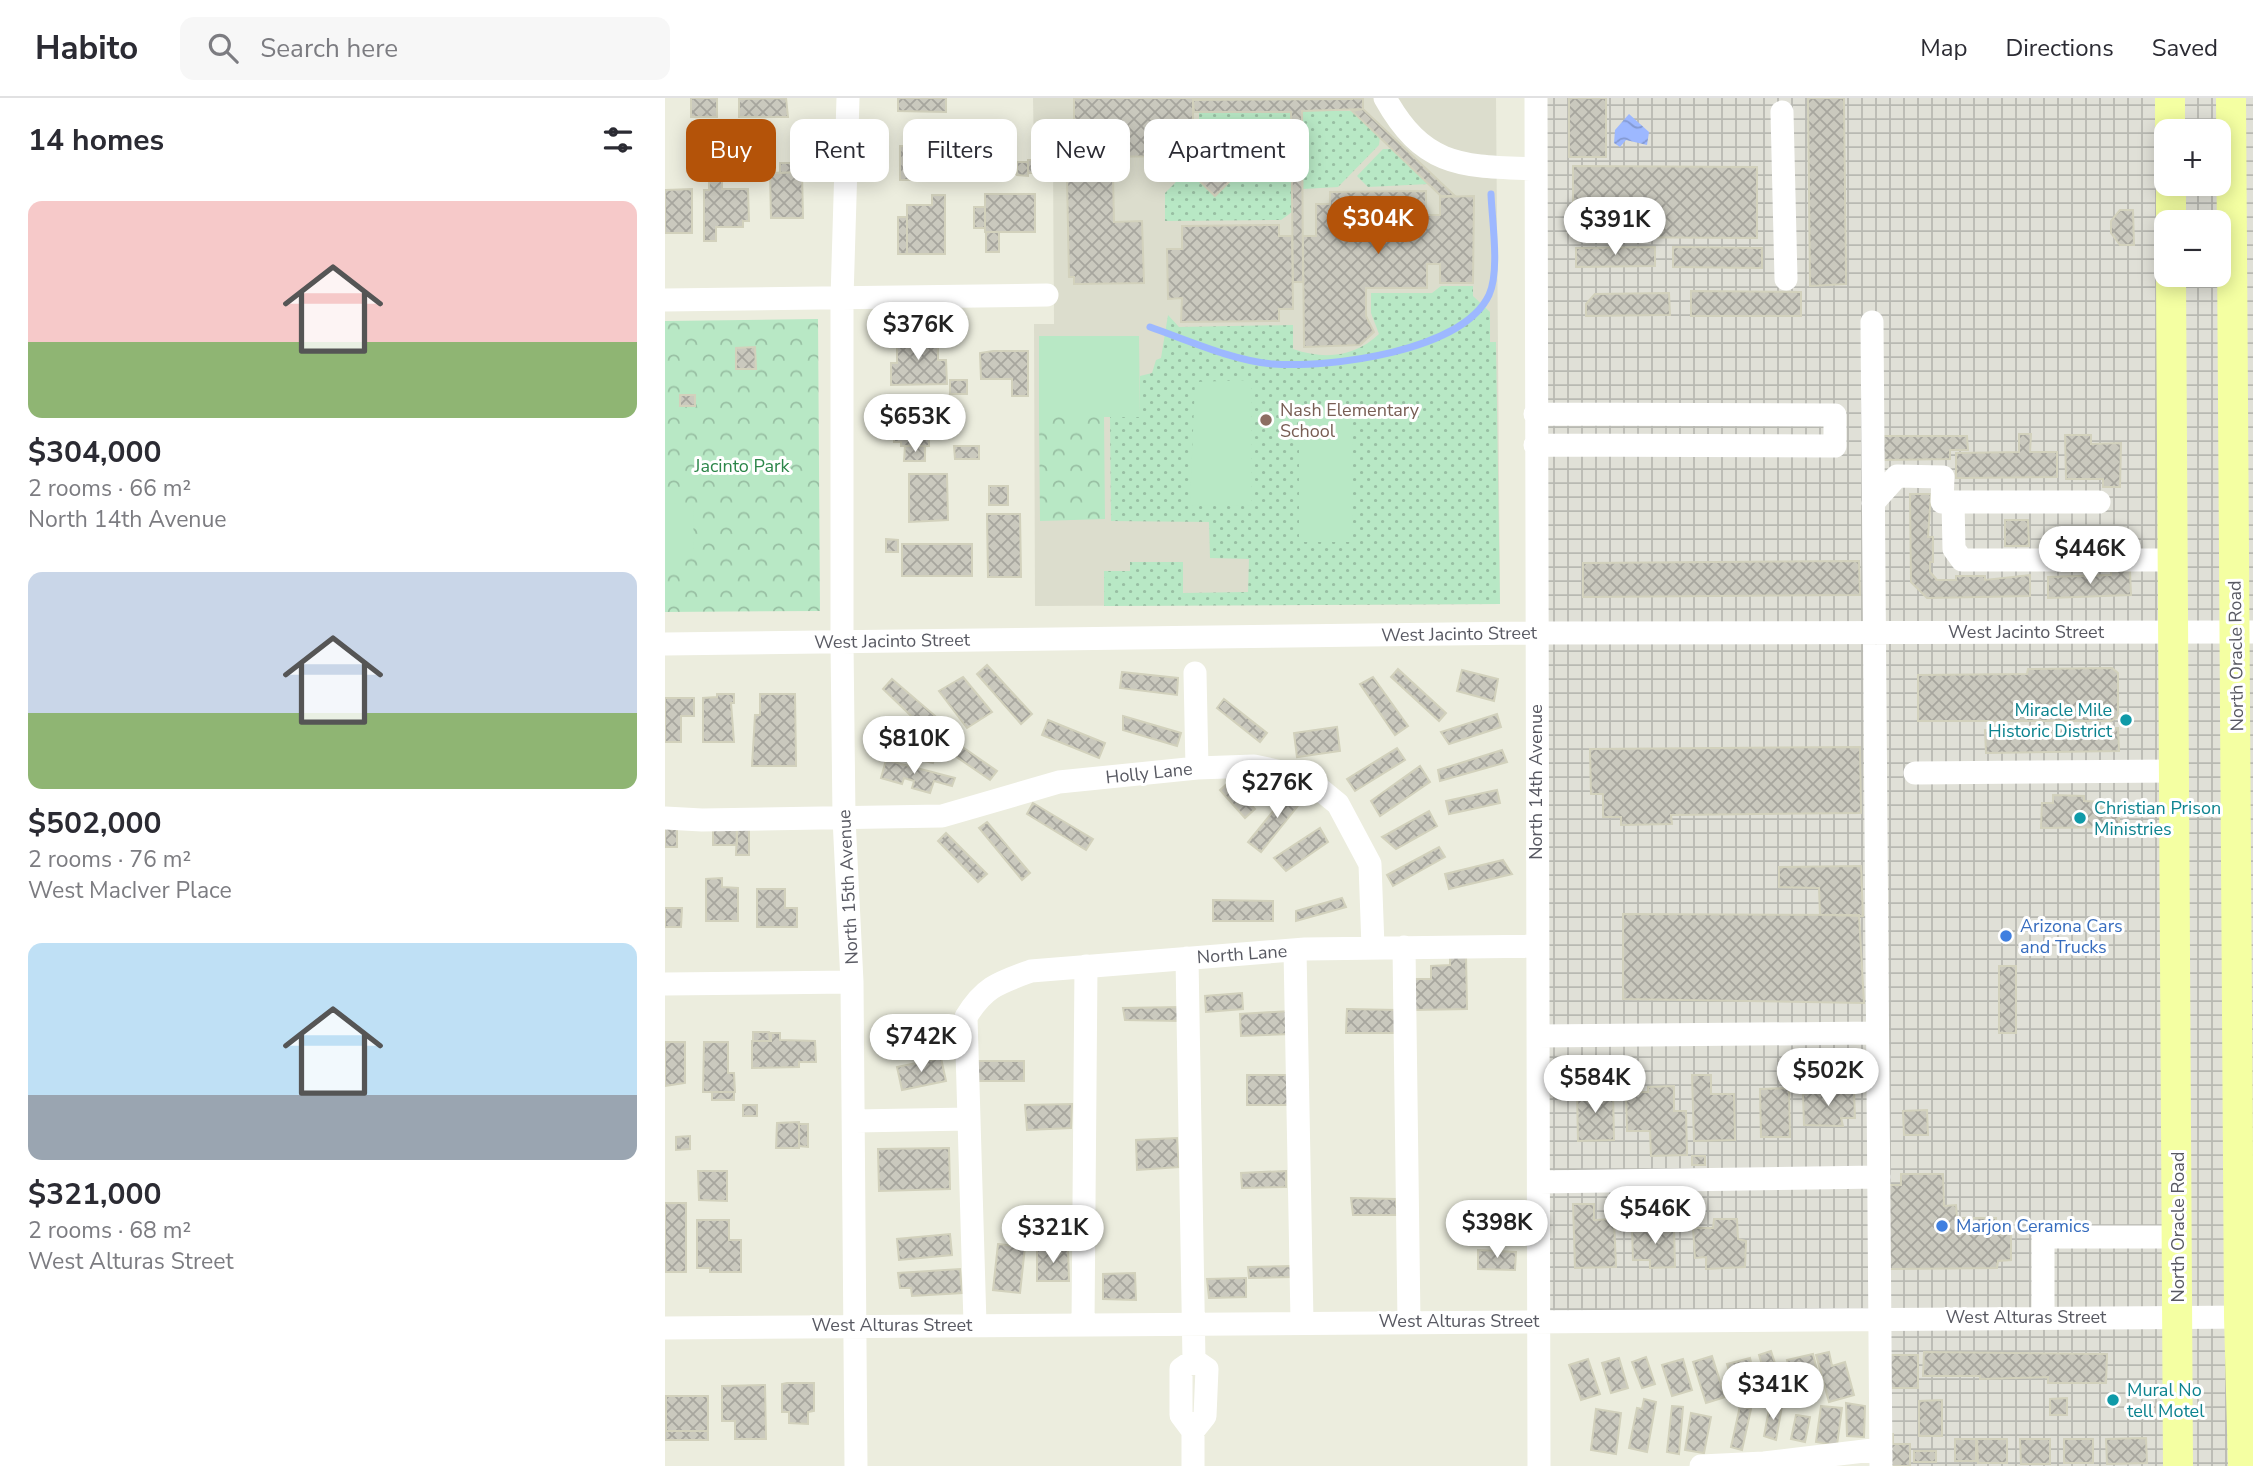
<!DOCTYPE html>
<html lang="en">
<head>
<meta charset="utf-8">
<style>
  :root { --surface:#fff; --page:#f7f7f7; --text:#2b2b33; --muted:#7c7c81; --line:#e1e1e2; --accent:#b45309 }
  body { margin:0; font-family:"Nunito Sans",sans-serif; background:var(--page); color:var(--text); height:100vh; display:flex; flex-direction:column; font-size:26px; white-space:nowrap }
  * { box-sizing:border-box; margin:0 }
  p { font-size:23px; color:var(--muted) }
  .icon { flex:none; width:38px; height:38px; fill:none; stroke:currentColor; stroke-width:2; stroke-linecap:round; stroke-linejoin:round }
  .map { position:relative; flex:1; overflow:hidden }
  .sheet { display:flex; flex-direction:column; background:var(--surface); width:665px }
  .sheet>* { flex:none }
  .top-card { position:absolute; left:21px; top:21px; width:665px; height:63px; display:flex; gap:14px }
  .tools { position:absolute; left:1489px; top:21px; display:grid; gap:14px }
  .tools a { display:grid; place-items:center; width:77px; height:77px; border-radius:14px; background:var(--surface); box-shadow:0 4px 18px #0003; font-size:35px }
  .price { position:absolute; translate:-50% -60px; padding:0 16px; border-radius:24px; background:#fff; color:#222; font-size:23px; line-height:46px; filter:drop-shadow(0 2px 4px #0008) }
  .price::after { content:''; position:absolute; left:50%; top:42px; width:21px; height:16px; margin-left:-10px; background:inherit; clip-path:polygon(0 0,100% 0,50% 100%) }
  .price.on { background:var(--accent); color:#fff }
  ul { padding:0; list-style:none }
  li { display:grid; align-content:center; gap:14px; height:371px; padding:0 28px }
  li span { display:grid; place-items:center; height:217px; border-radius:14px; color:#555 }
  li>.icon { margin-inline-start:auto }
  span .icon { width:126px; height:126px; fill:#fffc; stroke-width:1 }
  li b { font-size:30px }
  h2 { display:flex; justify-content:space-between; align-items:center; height:84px; padding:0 28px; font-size:30px }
  .pill { padding:0 24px; border-radius:14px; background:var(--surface); box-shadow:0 4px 18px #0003; font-size:24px; line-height:63px }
  .pill.on { background:var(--accent); color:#fff }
  header { display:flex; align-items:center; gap:42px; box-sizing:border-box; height:98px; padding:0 35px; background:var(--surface); border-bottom:2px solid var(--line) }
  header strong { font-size:33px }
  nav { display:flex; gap:38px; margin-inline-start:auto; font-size:24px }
  .search { width:490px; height:63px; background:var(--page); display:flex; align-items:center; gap:18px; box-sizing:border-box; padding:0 24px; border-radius:14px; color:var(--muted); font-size:26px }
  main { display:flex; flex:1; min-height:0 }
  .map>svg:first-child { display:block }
  .industrial { fill:url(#industrial-grid); fill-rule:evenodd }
  .education { fill:#dcddcd }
  .grass { fill:url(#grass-dots) }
  .park { fill:url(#park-crowns) }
  .pitch { fill:#b8e8c5 }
  .water { fill:url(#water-waves) }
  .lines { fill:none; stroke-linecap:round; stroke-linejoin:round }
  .stream { stroke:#9db8ff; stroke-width:7 }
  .building { fill:url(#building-cross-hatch); stroke:#d2d1bc; stroke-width:2 }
  .minor { stroke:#fff; stroke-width:23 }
  .major { stroke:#f4ffa2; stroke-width:30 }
  .education-dot { fill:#8d6e63; stroke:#fff; stroke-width:2.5 }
  .culture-dot { fill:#0f9aa8; stroke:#fff; stroke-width:2.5 }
  .shop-dot { fill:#3f7fe0; stroke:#fff; stroke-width:2.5 }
  .labels { text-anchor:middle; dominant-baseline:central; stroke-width:6; stroke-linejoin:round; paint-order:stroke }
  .education-label { font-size:18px; fill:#785e54; stroke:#fff; text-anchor:start }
  .park-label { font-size:18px; fill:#2c8649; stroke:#fff }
  .street-label { font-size:18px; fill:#585962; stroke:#fff }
  .culture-label { font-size:18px; fill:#0d838f; stroke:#fff; text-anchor:start }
  .shop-label { font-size:18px; fill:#366cbe; stroke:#fff; text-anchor:start }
</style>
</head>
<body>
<header>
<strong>Habito</strong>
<div class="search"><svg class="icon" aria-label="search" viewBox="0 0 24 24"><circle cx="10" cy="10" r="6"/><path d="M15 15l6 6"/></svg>Search here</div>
<nav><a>Map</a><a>Directions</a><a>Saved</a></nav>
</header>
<main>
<section class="sheet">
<h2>14 homes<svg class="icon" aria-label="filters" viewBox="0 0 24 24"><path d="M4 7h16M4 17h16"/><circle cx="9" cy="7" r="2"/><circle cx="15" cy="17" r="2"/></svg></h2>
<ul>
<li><span style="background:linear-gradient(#f6c9c9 65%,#8fb573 0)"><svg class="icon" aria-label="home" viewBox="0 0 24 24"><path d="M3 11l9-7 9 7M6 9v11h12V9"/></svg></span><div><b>$304,000</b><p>2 rooms · 66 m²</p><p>North 14th Avenue</p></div></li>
<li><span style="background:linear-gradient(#c9d6e8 65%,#8fb573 0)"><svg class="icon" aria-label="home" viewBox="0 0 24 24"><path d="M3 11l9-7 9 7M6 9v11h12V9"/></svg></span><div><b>$502,000</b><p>2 rooms · 76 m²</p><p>West MacIver Place</p></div></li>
<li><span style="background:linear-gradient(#bfe0f5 70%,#9aa5b1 0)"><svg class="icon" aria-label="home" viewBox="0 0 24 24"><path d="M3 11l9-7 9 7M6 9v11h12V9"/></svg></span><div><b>$321,000</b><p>2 rooms · 68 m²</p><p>West Alturas Street</p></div></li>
</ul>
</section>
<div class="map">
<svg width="1588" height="1368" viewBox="0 0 1588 1368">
  <defs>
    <pattern id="industrial-grid" width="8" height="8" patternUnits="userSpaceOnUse" patternTransform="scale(1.75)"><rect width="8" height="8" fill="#e0e0d7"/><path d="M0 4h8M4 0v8" fill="none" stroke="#b8b9b2"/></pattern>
    <pattern id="grass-dots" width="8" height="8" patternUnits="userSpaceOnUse" patternTransform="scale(1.75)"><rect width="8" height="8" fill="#b8e8c5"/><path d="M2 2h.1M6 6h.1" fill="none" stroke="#98bfa3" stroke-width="1.8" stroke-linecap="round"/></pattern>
    <pattern id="park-crowns" width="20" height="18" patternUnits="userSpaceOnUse" patternTransform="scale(1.75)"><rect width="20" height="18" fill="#b8e8c5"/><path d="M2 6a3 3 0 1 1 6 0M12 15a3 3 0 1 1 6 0" fill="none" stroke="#98bfa3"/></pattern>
    <pattern id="water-waves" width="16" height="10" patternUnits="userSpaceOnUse" patternTransform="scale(1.75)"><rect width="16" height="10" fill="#9db8ff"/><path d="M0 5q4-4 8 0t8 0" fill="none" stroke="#8399d2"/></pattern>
    <pattern id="building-cross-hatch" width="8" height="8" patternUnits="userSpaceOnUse" patternTransform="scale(1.75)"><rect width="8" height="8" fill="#cac9be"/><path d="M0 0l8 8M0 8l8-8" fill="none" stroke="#a7a69e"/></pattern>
  </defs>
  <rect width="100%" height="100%" fill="#ecedde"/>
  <path class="industrial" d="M871,0H1588V1368H1216V1220L876,1223ZM1502,33H1554V86H1502ZM1502,124H1554V177H1502Z"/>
  <path class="education" d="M368,0H831L835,506L370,508L369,226H389L388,60H369Z"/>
  <path class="grass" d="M637,13H687L715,39L714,47L673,89L638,91Z
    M626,14L627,114L616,122L500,123V95L523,72L549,98L565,83L534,52V15Z
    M718,51H727L763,86L703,89L692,78Z
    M776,188H808V198L825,214V244H831L835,506L439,508V473H465V464H518V495L583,494L584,461L545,460L544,424L446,423L445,319L475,318V278L487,275L491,262L496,260L503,217L514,229L628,227V251C660,262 690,259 714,236L706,215V195H767Z"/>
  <path class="park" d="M153,221L155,513L0,514V223Z
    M374,319H439L440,421L375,423Z"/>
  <path class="pitch" d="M374,238H474L475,319H374Z
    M586,282V408L525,407L530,284Z
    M634,316H688L687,444H634Z
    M0,405L28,406L29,454H0Z"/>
  <path class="water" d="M964,16L984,34L982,47L961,42L955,49L949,45L950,32Z"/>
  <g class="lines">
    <path class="stream" d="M485,229C522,242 569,263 608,266C664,270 797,254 824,197C835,173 827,123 826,96"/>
  </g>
  <path class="building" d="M26,0H52V19H26Z
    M121,0L123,19H74V1Z
    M233,0H281V14L233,13Z
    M409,0H687V1L528,2V26H518V58L423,59V34H409Z
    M698,0V11L637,13L638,184H628L626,14H529L528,2Z
    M904,0H941V59H904Z
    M1143,0H1179L1181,186L1145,188Z
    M698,11L790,98H776L687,13Z
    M241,34H271L269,82H235V48H241Z
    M538,57L565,83L550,98L523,72Z
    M363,62H379V75H363Z
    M338,63L351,64L350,76H338Z
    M352,64H363V78L352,77Z
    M115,65H137V74L115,75Z
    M908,68L1092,69V140L908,139Z
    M137,74L138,120H106L105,75Z
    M44,76H57V91H83L84,123H78V129H51V143H39V92H44Z
    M448,78L449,124L477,123L479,185L409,186V179H404L402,79Z
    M27,91V135H0V92Z
    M761,93V117H775V99L809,98L808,185H775V166H762V190H701V218L709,234L695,247L639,249L638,138H651V106H665V94Z
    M320,96H370V134H320Z
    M267,97H280V156H242V107H267Z
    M309,109H320V130H309Z
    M1455,112H1468L1469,147H1455L1446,135V123Z
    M233,119H242V156H233Z
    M614,127V138H627L628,211H614V223L516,224L517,200L503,201L502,151H517V128Z
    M321,134H334V154H321Z
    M990,149V168L911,169V150Z
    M1008,149L1097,150V170L1008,169Z
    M1026,193L1136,194V218H1026Z
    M1004,195L1005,217L921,218V206L930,196Z
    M232,238H273V262H281L282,286L226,287V265H232Z
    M90,249L91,271H71V250Z
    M328,253H363V298H347V281H316L315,255Z
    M285,282H302V296H285Z
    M15,297H30V308H15Z
    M237,298H277V321H264V348H236V344H229V317H235Z
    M1354,336H1366L1365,354H1392V379L1291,380V355L1354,354Z
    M1400,337H1426V346L1456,345L1455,389H1438V381H1401Z
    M1216,338H1302L1303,352H1285V361L1216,362Z
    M240,348H260V363H239Z
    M289,348H314V361H290Z
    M244,376H282L283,422L244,424Z
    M324,388H343V407H324Z
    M1245,396H1266L1263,439H1268V464H1265V474L1272,482H1291V478H1320V482L1365,477V498L1262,500L1246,484Z
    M322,416H355L356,479H323Z
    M1340,422H1363L1364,448H1340Z
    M221,441L233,442V454H221Z
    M237,446H307V478H237Z
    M1194,463L1195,497L918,499V465Z
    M1446,473H1465L1466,497L1383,500V479L1446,477Z
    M322,567L367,616L356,626L312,576Z
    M1447,570L1453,575V619L1446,623H1253V577L1362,576L1363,571Z
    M733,571L781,615L774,623L726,579Z
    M797,572L833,581L829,603L792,593Z
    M457,574L513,580L512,597L455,590Z
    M298,579L327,614L302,630L274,593Z
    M708,579L743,628L730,637L695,586Z
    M227,581L276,623L264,635L218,591Z
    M52,596H69V605H66L69,644H38V600L52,599Z
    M95,596H130L131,668H87L90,617H95Z
    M0,600H29V618H16V644H0Z
    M559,601L602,635L595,644L552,610Z
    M832,616L836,629L784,646L776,634Z
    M458,618L516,635L512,648L458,632Z
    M383,622L440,645L434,660L377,637Z
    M672,629L675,653L632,659L629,635Z
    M1453,630L1454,653L1321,655L1320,632Z
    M209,638L271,652L268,665L206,651Z
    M286,641L332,673L325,682L280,651Z
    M1195,649L1196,715L1006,717L1007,726L956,727V719H938V696H926L925,651Z
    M732,650L740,662L690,693L682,681Z
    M837,652L842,664L775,683L773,672Z
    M221,662L290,680L287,688L269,683L265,695L247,690L249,683L239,680L237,686L216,680Z
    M755,668L765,684L715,718L706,703Z
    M564,684L590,711L580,720L555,692Z
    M628,689L640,699L596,754L583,744Z
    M832,692L835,705L784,716L781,703Z
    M1388,697L1419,698V703L1436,704V710L1454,709V729L1376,730L1377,705H1388Z
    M368,705L428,741L421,752L362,716Z
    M764,713L772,728L731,751L717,739Z
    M322,724L365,775L357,782L314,730Z
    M48,728H72V747H48Z
    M0,730H12V749H0Z
    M72,730H84V757H71Z
    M655,730L663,744L621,773L609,760Z
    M281,735L322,776L313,784L273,743Z
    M774,749L780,759L728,788L722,777Z
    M838,762L847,776L784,791L780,776Z
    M1196,768L1198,818L1155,817L1154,790L1114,789V769Z
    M57,780V789L73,790V823H41V781Z
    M92,791H120V810H132V829H92Z
    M677,800L681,809L631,823V813Z
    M548,802L608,803V823H548Z
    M0,810H17L16,829H0Z
    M958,816L1194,817L1199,905L958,901Z
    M785,857H801L802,911L747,912V881H766V868L785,867Z
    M1334,868H1351V935H1334Z
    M577,895L578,911L541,914L540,898Z
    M515,909L516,923L460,922L458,910Z
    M682,911L732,912V935H681Z
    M626,913L627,936L576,938L575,916Z
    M276,926L279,948L230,955L227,933Z
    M88,934H104L105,943H88Z
    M106,935H115V942L150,943L151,964H134V969L87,970V943H106Z
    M0,944H20V985L0,988Z
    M39,944H63V975H69L70,994H38Z
    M276,960L281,983L237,992L232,969Z
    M306,963H359V983H306Z
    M582,977H628L629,1007H582Z
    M1027,977H1046V996H1069L1070,1042L1029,1043Z
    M1009,988V1013H1021L1022,1057L986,1058L985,1033H962L961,994H983V989Z
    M1124,990L1125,1039H1096L1095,991Z
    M912,991H948L949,1042L913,1043Z
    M47,994H69V1002H47Z
    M1189,994L1190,1020H1176L1178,1028L1139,1027L1138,995Z
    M407,1006L406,1030L362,1032L360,1007Z
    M78,1007H92V1018H78Z
    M1262,1012L1263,1037H1239L1238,1013Z
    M134,1024V1050H111L112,1025Z
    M134,1026H143V1049L134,1048Z
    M25,1038V1051L11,1052V1039Z
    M512,1040L514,1069L472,1072L471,1042Z
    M284,1050L285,1091L214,1093L213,1051Z
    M1027,1058H1040V1067H1027Z
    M33,1073H62V1103L34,1102Z
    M621,1073V1089L577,1090L576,1075Z
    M1236,1076H1278L1279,1108L1291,1107L1292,1120H1331V1136H1346V1162L1333,1163L1332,1170L1224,1171V1087H1236Z
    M686,1100L731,1101L732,1117H688Z
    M0,1105H21V1174H0Z
    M908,1106H929V1122L949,1121L951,1169L910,1170Z
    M1049,1121H1072L1073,1141L1081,1143L1080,1169L1041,1171V1159L1030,1160L1028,1130H1048Z
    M32,1122H64V1142H76V1174H45V1170H32Z
    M1009,1128L1010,1169L985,1170V1162H968L967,1129Z
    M285,1136L287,1157L234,1162L232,1141Z
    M333,1146L360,1149L355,1195L328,1192Z
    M403,1151L404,1183H372V1152Z
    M813,1152L851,1154L850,1172L813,1171Z
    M626,1168L627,1179L584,1180L583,1169Z
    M295,1171L297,1195L247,1198L246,1190H235L233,1175Z
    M470,1175L471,1202L438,1201V1176Z
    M581,1180V1199L544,1200L542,1181Z
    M1106,1253L1119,1293L1106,1297L1094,1257Z
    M1164,1254L1167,1268L1180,1264L1189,1297L1164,1304L1151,1257Z
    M1259,1254L1442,1256L1441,1285H1383V1279L1315,1281V1278H1258Z
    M1148,1256L1153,1276L1143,1278L1147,1293L1131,1297L1122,1262Z
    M1222,1257H1253V1290H1222Z
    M1047,1258L1060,1299L1041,1305L1028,1264Z
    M981,1259L990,1286L977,1290L967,1264Z
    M954,1260L963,1290L946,1295L937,1265Z
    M1085,1260L1093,1294L1071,1299L1062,1266Z
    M923,1261L935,1296L916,1302L904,1267Z
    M1018,1261L1027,1292L1007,1298L997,1267Z
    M122,1285H149V1313L143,1314V1326L124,1325V1314H117V1286Z
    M100,1287L101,1341H70V1323H57V1288Z
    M0,1298L1,1333H43V1342H0Z
    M1,1298H43V1333H1Z
    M1402,1300V1317H1385V1301Z
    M979,1301L991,1304L982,1354L964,1350L972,1310L977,1311Z
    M1277,1302V1338H1254V1303Z
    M1181,1305L1200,1308L1199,1339L1182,1338Z
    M1105,1306L1117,1308L1111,1342L1099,1338Z
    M1007,1308L1018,1309L1014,1356L1002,1354Z
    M1075,1308L1086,1311L1077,1352L1066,1349Z
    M1156,1308L1177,1310L1172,1347L1151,1344Z
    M931,1311L956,1315L951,1356L926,1352Z
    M1026,1315L1046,1319L1039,1355L1020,1352Z
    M1131,1317L1145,1319L1140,1344L1126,1341Z
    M1221,1336H1228V1346H1245V1368H1222Z
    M1481,1340L1482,1365L1442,1366L1441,1341Z
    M1290,1341H1311V1363H1290Z
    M1312,1341H1342V1365H1313Z
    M1355,1341H1385V1366H1356Z
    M1399,1341H1428V1365H1399Z
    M1249,1353H1271V1364H1249Z"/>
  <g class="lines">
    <path class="minor" d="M183,0L177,200V544L179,720L187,884L191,1368
      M720,0C759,70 797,68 870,71
      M871,0L874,1368
      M1117,14L1121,181
      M0,202L382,197
      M1207,224L1216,1368
      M870,347L1170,348V317L870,316
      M1288,404H1434
      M1208,405L1232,378L1278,379L1277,404H1288L1289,451L1297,462H1509
      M0,546L869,535L1588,534
      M530,575L532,670
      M1250,675L1511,673
      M0,720L37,722L277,718L394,684L532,670L589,668L640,679L673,706L705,766L708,849
      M739,849L744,1224
      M630,852L637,1224
      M522,860L529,1262
      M0,886L187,884
      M873,938L1212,935
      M190,1023L304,1021
      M874,1084L1214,1079
      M1378,1219V1139H1513
      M310,1226L301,919C319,889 333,885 366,873L640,851L873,848
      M418,1226L421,868
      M0,1230L1588,1219
      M528,1333L540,1318L542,1271L529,1262
      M528,1368V1333L516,1317V1271L529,1262
      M1036,1368L1099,1365L1216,1351"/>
    <path class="major" d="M1505,0V33
      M1566,0L1574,1219L1578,1368
      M1506,86V124
      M1506,177L1513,1368"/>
  </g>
  <circle class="education-dot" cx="601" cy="322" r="7"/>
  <g class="culture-dot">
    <circle cx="1461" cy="622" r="7"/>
    <circle cx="1415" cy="720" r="7"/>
    <circle cx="1448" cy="1302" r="7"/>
  </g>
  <g class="shop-dot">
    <circle cx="1341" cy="838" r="7"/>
    <circle cx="1277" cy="1128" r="7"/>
  </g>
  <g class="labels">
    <g class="education-label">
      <text x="615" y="312">Nash Elementary<tspan x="615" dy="21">School</tspan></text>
    </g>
    <g class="park-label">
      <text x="77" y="368">Jacinto Park</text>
    </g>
    <g class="street-label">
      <text x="1361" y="534">West Jacinto Street</text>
      <text transform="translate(794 536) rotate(-1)">West Jacinto Street</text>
      <text transform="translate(227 543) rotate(-1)">West Jacinto Street</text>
      <text transform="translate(1571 558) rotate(-91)">North Oracle Road</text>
      <text transform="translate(484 675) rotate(-6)">Holly Lane</text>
      <text transform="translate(871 684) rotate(-90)">North 14th Avenue</text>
      <text transform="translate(183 789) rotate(-93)">North 15th Avenue</text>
      <text transform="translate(577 856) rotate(-4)">North Lane</text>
      <text transform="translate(1513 1129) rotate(-90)">North Oracle Road</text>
      <text x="1361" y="1219">West Alturas Street</text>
      <text x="794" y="1223">West Alturas Street</text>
      <text x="227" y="1227">West Alturas Street</text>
    </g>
    <g class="culture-label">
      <text x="1447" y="612" text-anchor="end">Miracle Mile<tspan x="1447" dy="21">Historic District</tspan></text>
      <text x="1429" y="710">Christian Prison<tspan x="1429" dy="21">Ministries</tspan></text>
      <text x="1462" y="1292">Mural No<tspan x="1462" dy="21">tell Motel</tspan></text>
    </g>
    <g class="shop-label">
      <text x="1355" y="828">Arizona Cars<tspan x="1355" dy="21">and Trucks</tspan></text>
      <text x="1291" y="1128">Marjon Ceramics</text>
    </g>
  </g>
</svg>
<div class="tools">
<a>+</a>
<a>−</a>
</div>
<b class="price on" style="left:713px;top:158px">$304K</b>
<b class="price" style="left:950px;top:159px">$391K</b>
<b class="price" style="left:253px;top:264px">$376K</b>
<b class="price" style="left:250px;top:356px">$653K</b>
<b class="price" style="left:1425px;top:488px">$446K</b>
<b class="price" style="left:249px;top:678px">$810K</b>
<b class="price" style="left:612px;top:722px">$276K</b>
<b class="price" style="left:256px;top:976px">$742K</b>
<b class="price" style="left:1163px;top:1010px">$502K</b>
<b class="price" style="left:930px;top:1017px">$584K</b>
<b class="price" style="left:990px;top:1148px">$546K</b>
<b class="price" style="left:832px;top:1162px">$398K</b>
<b class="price" style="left:388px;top:1167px">$321K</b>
<b class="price" style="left:1108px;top:1324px">$341K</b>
<div class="top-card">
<a class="pill on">Buy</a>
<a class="pill">Rent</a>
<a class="pill">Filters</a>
<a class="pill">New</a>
<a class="pill">Apartment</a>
</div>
</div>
</main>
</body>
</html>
